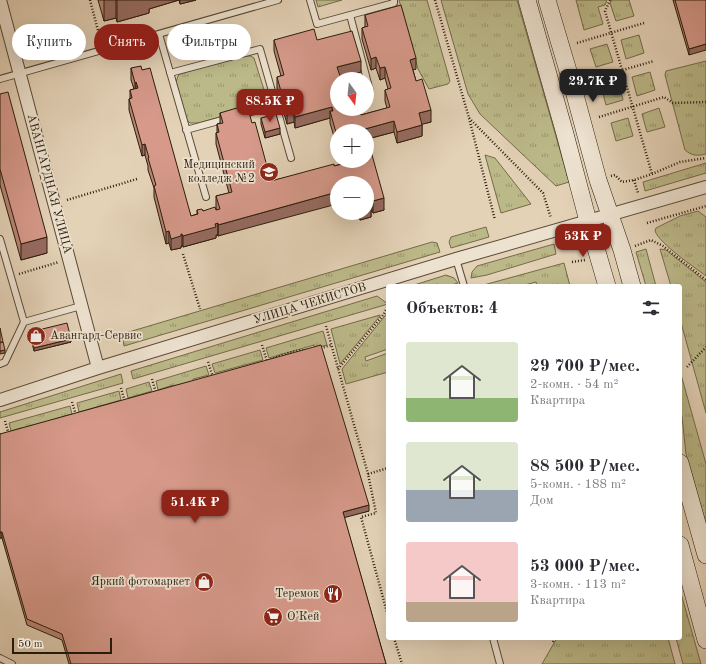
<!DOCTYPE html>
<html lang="ru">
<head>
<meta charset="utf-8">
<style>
  :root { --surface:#fff; --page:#f2f2f3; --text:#2b2b33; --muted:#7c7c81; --accent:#8f2418 }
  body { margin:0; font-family:"Old Standard TT",serif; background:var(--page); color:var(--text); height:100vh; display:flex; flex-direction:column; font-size:15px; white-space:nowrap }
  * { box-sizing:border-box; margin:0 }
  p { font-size:13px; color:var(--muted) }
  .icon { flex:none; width:22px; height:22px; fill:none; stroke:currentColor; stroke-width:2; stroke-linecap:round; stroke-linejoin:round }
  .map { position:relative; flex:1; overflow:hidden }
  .details { position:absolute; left:386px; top:284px; width:296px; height:356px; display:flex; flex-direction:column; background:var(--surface); border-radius:4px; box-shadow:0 4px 16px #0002 }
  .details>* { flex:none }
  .guide { position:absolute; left:12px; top:24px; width:314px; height:36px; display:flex; gap:8px }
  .needle { width:26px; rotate:165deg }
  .tools { position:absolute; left:330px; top:72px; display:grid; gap:8px }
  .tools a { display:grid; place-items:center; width:44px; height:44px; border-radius:50%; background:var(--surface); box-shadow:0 4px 16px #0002; font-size:20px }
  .scale { position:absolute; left:12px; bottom:10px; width:100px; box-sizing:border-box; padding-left:4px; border:2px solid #2b1d0b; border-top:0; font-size:11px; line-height:14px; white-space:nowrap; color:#2b1d0b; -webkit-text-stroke:3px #ede2d0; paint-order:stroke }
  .price { position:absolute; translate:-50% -34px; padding:0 9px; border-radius:8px; background:var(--accent); color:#fff; font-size:13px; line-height:26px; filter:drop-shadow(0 1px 2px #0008) }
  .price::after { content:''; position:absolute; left:50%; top:24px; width:12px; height:9px; margin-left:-6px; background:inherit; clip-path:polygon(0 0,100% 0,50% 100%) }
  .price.active { background:#222; color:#fff }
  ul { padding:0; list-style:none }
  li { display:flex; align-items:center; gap:12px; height:100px; padding:0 20px }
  li span { display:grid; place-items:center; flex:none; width:112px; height:80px; border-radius:4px; color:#555 }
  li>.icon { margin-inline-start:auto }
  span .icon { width:48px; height:48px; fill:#fffc; stroke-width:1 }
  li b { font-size:17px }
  h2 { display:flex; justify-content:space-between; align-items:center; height:48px; padding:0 20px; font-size:17px }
  .tag { padding:0 14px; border-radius:18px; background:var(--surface); box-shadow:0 4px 16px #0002; font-size:14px; line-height:36px }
  .tag.active { background:var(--accent); color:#fff }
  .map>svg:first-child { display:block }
  .grass { fill:url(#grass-tufts); stroke:#746b4a }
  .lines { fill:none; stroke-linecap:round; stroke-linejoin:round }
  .service-casing { stroke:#594a36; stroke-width:8 }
  .minor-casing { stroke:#594a36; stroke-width:14 }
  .secondary-casing { stroke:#2b1d0b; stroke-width:18 }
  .path { stroke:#2b1d0b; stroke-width:2.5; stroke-dasharray:1 2; stroke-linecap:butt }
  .service { stroke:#ede2d0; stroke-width:6 }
  .minor { stroke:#ede2d0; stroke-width:12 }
  .secondary { stroke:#ede2d0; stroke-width:17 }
  .wall { fill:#b88477; stroke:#2b1d0b }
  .shaded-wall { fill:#966b61; stroke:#2b1d0b }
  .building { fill:#d6998a; stroke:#2b1d0b }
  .labels { text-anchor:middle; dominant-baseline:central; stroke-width:3.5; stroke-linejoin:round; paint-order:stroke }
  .poi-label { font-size:12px; fill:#2b1d0b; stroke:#ede2d0; text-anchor:end }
  .street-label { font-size:12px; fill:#2b1d0b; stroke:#ede2d0 }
</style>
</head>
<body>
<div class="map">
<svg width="706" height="664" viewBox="0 0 706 664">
  <defs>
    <pattern id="grass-tufts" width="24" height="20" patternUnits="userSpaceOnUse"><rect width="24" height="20" fill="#bcb989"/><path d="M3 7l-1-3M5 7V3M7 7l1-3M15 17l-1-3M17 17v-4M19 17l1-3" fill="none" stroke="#99966e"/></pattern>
  </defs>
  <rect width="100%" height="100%" fill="#e4d2b7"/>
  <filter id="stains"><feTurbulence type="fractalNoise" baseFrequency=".005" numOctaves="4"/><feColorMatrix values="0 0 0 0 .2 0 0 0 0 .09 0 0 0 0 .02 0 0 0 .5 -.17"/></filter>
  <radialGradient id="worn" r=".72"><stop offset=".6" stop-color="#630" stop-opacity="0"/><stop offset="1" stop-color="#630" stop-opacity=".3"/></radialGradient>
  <path class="grass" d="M316,0H342L318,7Z
    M399,0H427L450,81L448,84L429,89L418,69Z
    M441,0H517L569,182L556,186L480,114L468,94Z
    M576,0H607L605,5L598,7L603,24L584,30Z
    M612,0H629L634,16L616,21L610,3Z
    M639,35L644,53L626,59L621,40Z
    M607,44L613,62L596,67L590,49Z
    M243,56H251L254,58L266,96L264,102L259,106L198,123H190L186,119L176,82L178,76L180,74Z
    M706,61V154C697,156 692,156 685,150L665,75L666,71Z
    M650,72L655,90L637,96L632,77Z
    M618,81L623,100L606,105L601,86Z
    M659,108L665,127L647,132L642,114Z
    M628,118L633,136L616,141L611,123Z
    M485,155L495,158L531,204L501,213Z
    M706,163V173L645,191L643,182Z
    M698,211L706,217V276C694,267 660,244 655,231L656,228L680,216Z
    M486,227L489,237L451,248L449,242L451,237Z
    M432,242L437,243L440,252L124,346L122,334Z
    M554,244L556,254L487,275L471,278L472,272L477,266Z
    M646,249L656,286H646L636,252Z
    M660,249L666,250L706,282V413L680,319V286H671Z
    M564,263L570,286H554L553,284L547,286H537L536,282L521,286H480Z
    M446,275L454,278L458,283L448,286H411Z
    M377,296L388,304L133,379L131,371Z
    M388,312V349L365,357L366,361L388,353V372L346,384L342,369Z
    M380,315V316L340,364L331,329Z
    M323,331L327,345L315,348L314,345L269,358L266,348Z
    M260,350L263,360L215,373L212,364Z
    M206,366L209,375L193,379L194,382L174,388L173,385L158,390L156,381Z
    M680,371L706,464V524L686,454L682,417L680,409Z
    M121,374L123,383L0,418V412Z
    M149,382L152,391L128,398L126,389Z
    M119,391L121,400L79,412L77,403Z
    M70,406L72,414L55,419L52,422L25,430L21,428L11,431L9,423Z
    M680,590L701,664H683L676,638H680Z
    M557,638H668L675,664H542Z"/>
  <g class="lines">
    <defs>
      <path id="service" d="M310,0L317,24L394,3V0
        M350,15L370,91L367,92
        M159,34L206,197
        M170,73L260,49L291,158
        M0,79L278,0
        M241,115L276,105
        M186,130L226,119
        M0,239L24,322L81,306
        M456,259L464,286
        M0,364L5,362L24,322
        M493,638L500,664
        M0,658L12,664"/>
      <path id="minor" d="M0,0L98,368
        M0,400L98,368L456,259L706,187"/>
      <path id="secondary" d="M527,0L565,134L588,221L607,286
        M547,0L574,91L598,180L622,250L632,286
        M680,463L706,555
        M680,545L706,640"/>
    </defs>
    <use href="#service" class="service-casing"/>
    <use href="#minor" class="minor-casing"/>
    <use href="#secondary" class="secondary-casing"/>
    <path class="path" d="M90,0L101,42
      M435,0L469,118L495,220
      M610,0L605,11L652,174
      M577,43L644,23
      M588,80L654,61
      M599,117L664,97L673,103L706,102
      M469,118L543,193L551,218
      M611,176L615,175L622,182L634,180L652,174L680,162L706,158
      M634,180L638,193
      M67,200L137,179
      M647,223L706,206
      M635,246L651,240L663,246L706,280
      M183,254L200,309
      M572,262L585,260
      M19,274L59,262
      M326,326L368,474L376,513L361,517L388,616
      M262,345L267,361
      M318,349L331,345
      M268,361C280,355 295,350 307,350
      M208,362L213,377
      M687,367L706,347
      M338,369L384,314L387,308
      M152,379L156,393
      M121,388L125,402
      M72,402L76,415
      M5,421L9,435
      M368,474L388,468
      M394,638L402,664
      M553,642L555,638"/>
    <use href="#service" class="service"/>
    <use href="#minor" class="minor"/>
    <use href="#secondary" class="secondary"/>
  </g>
  <path class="wall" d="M98,0H196L180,4L179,0L149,9V13L117,22L116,18L104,21Z
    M673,0H706L689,55Z
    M365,15L416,69L413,70L416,81L431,122L422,124V136L397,143L394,132L368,139L384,210L373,213L372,210H371V217L360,220L358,213H367V183L218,236V235H216V238L183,247L182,245L181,246V248L171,250L169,243L166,244L154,197V188L148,170V166L145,155L142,156L129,110V99L130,98V90L134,89L131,80V68L191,216L197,214V210L203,211L217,210L216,208V196L229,193L216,144V133H217V124L220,123V113L252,123L271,181L334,166L345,163L344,161H367L337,131V147L330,123V118L295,128L294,122L287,124L277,88V77L281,76L274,51V40H317L361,72L340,78L337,109L361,115L387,108L385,101V90L388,89L385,78L380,80L376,68L371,70L362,39V28L365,27Z
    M0,94L47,253L21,260L0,185Z
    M261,118L280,134L265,138L261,124Z
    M30,332L71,342L34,351L30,335Z
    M0,434L369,511L344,517L386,664H69L62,640L27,625L2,538H0Z"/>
  <path class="shaded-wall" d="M104,0H116V18L104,21Z
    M117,0H179L149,9V13L117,22Z
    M180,0H196L180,4Z
    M706,44V50L689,55V49Z
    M376,57V68L371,70V59Z
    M416,58V69L410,71V60Z
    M361,61V72L337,79V67Z
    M385,67V78L380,80V68Z
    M136,82V94H135V83Z
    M596,89V92L593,93V90Z
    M332,107V117L330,111V118L295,128V117Z
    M431,110V122L419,125V113Z
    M294,111V122L287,124V113Z
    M394,121V132L367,139V131H365V129Z
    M422,125V136L397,143V132Z
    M280,128V134L265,138V132Z
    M145,144V155L142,156V145Z
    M337,192V204L218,236V225Z
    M384,198V210L373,213V201Z
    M369,199H372V210H371V217L360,220V213H367V206Z
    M218,223V235H216V238L183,247V236Z
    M169,231V243L166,244V232Z
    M182,234V245L181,246V248L171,250V239Z
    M47,237V253L21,260V244Z
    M71,339V342L34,351V348Z
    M5,350V353L0,354V351Z
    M369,505V511L343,518V512Z
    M0,532H2V538H0Z"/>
  <path class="building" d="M675,0H706V44L689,49Z
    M401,5L416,58L410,60L416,81L422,79L431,110L419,113L422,125L397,132L394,121L365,129V131H337V136L330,111H333L332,107L295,117L294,111L287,113L277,77L284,75L274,40L314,29L317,40L352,31L361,61L337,67L341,79H337V109H359L361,115L390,107L385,90L391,88L385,67L380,68L376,57L371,59L362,28L368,26L365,15Z
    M141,66L142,70L150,68L191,216L198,214L197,210L202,209L203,211L215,207L216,210L220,209L216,196L232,192L216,133L219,132L217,124L223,123L220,113L247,105L252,123L255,122L271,181L334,164V166L347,163V161H367V137L384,198L373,201L372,199H369L371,205L367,206V183H337V192L218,225V223L215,224L216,227L183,236L182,234H181V236L171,239L169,231L166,232L154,186L156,185L148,158H149L145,144L142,145L129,99L132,98L130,90L138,88L136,82L135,83L131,68Z
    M594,80L596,89L593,90L591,81Z
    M8,92L47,237L21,244L0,169V94Z
    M276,114L280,128L265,132L261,118Z
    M67,323L71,339L34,348L30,332Z
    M0,328L3,342H0Z
    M3,342L5,350L0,351V343Z
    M321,345L369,505L343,512L386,664H71L62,634L27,619L2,532H0V434Z"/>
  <defs>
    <symbol id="university-disc" viewBox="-11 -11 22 22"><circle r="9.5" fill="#8f2418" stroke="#ede2d0"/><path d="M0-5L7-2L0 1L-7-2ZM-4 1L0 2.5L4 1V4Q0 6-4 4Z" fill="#fff"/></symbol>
    <symbol id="shop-disc" viewBox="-11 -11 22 22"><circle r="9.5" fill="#8f2418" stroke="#ede2d0"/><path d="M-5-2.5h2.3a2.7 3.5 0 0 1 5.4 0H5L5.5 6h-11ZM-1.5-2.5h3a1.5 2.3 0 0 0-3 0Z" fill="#fff"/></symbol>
    <symbol id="restaurant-disc" viewBox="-11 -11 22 22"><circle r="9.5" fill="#8f2418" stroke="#ede2d0"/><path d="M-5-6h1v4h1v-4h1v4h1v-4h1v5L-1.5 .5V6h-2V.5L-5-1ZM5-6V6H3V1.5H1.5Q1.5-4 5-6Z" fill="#fff"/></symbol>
    <symbol id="supermarket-disc" viewBox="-11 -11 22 22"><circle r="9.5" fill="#8f2418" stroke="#ede2d0"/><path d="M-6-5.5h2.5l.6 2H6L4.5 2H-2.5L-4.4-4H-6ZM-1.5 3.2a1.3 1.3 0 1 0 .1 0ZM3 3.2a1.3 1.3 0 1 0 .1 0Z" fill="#fff"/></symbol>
  </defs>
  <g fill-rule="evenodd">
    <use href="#university-disc" x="258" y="161" width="22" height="22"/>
    <use href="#shop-disc" x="25" y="325" width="22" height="22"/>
    <use href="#shop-disc" x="193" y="571" width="22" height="22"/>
    <use href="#restaurant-disc" x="322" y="583" width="22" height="22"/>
    <use href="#supermarket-disc" x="262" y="606" width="22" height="22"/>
  </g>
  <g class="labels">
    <g class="poi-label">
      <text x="255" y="165">Медицинский<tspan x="255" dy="14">колледж №2</tspan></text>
      <text x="50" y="336" text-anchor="start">Авангард-Сервис</text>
      <text x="190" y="582">Яркий фотомаркет</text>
      <text x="319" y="594">Теремок</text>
      <text x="287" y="617" text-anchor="start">О’Кей</text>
    </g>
    <g class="street-label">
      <text transform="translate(49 184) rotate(75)">АВАНГАРДНАЯ УЛИЦА</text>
      <text transform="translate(310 304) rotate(-17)">УЛИЦА ЧЕКИСТОВ</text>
    </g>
  </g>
  <rect width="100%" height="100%" filter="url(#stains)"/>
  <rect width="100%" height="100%" fill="url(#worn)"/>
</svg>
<div class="tools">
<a><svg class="needle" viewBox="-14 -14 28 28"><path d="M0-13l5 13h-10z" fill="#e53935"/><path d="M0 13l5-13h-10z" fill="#7c7c81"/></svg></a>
<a>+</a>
<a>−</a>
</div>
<div class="scale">50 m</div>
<b class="price active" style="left:593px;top:103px">29.7K ₽</b>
<b class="price" style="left:270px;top:123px">88.5K ₽</b>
<b class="price" style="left:583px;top:258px">53K ₽</b>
<b class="price" style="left:195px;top:524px">51.4K ₽</b>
<div class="guide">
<a class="tag">Купить</a>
<a class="tag active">Снять</a>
<a class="tag">Фильтры</a>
</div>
<section class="details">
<h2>Объектов: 4<svg class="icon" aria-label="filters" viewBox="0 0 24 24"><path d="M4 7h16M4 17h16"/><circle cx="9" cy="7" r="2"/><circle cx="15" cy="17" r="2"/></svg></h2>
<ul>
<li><span style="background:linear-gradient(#dfe7d0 70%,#8fb573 0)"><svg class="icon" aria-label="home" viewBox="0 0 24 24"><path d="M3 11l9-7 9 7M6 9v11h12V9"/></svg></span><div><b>29 700 ₽/мес.</b><p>2-комн. · 54 m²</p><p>Квартира</p></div></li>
<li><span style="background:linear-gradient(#dfe7d0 60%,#9aa5b1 0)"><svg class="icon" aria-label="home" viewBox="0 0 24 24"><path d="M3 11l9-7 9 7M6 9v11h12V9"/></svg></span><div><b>88 500 ₽/мес.</b><p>5-комн. · 188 m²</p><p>Дом</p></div></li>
<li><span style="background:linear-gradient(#f6c9c9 75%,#b9a48a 0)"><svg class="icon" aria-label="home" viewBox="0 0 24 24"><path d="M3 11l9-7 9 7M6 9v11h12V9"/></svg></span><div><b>53 000 ₽/мес.</b><p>3-комн. · 113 m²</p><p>Квартира</p></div></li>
</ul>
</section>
</div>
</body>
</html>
